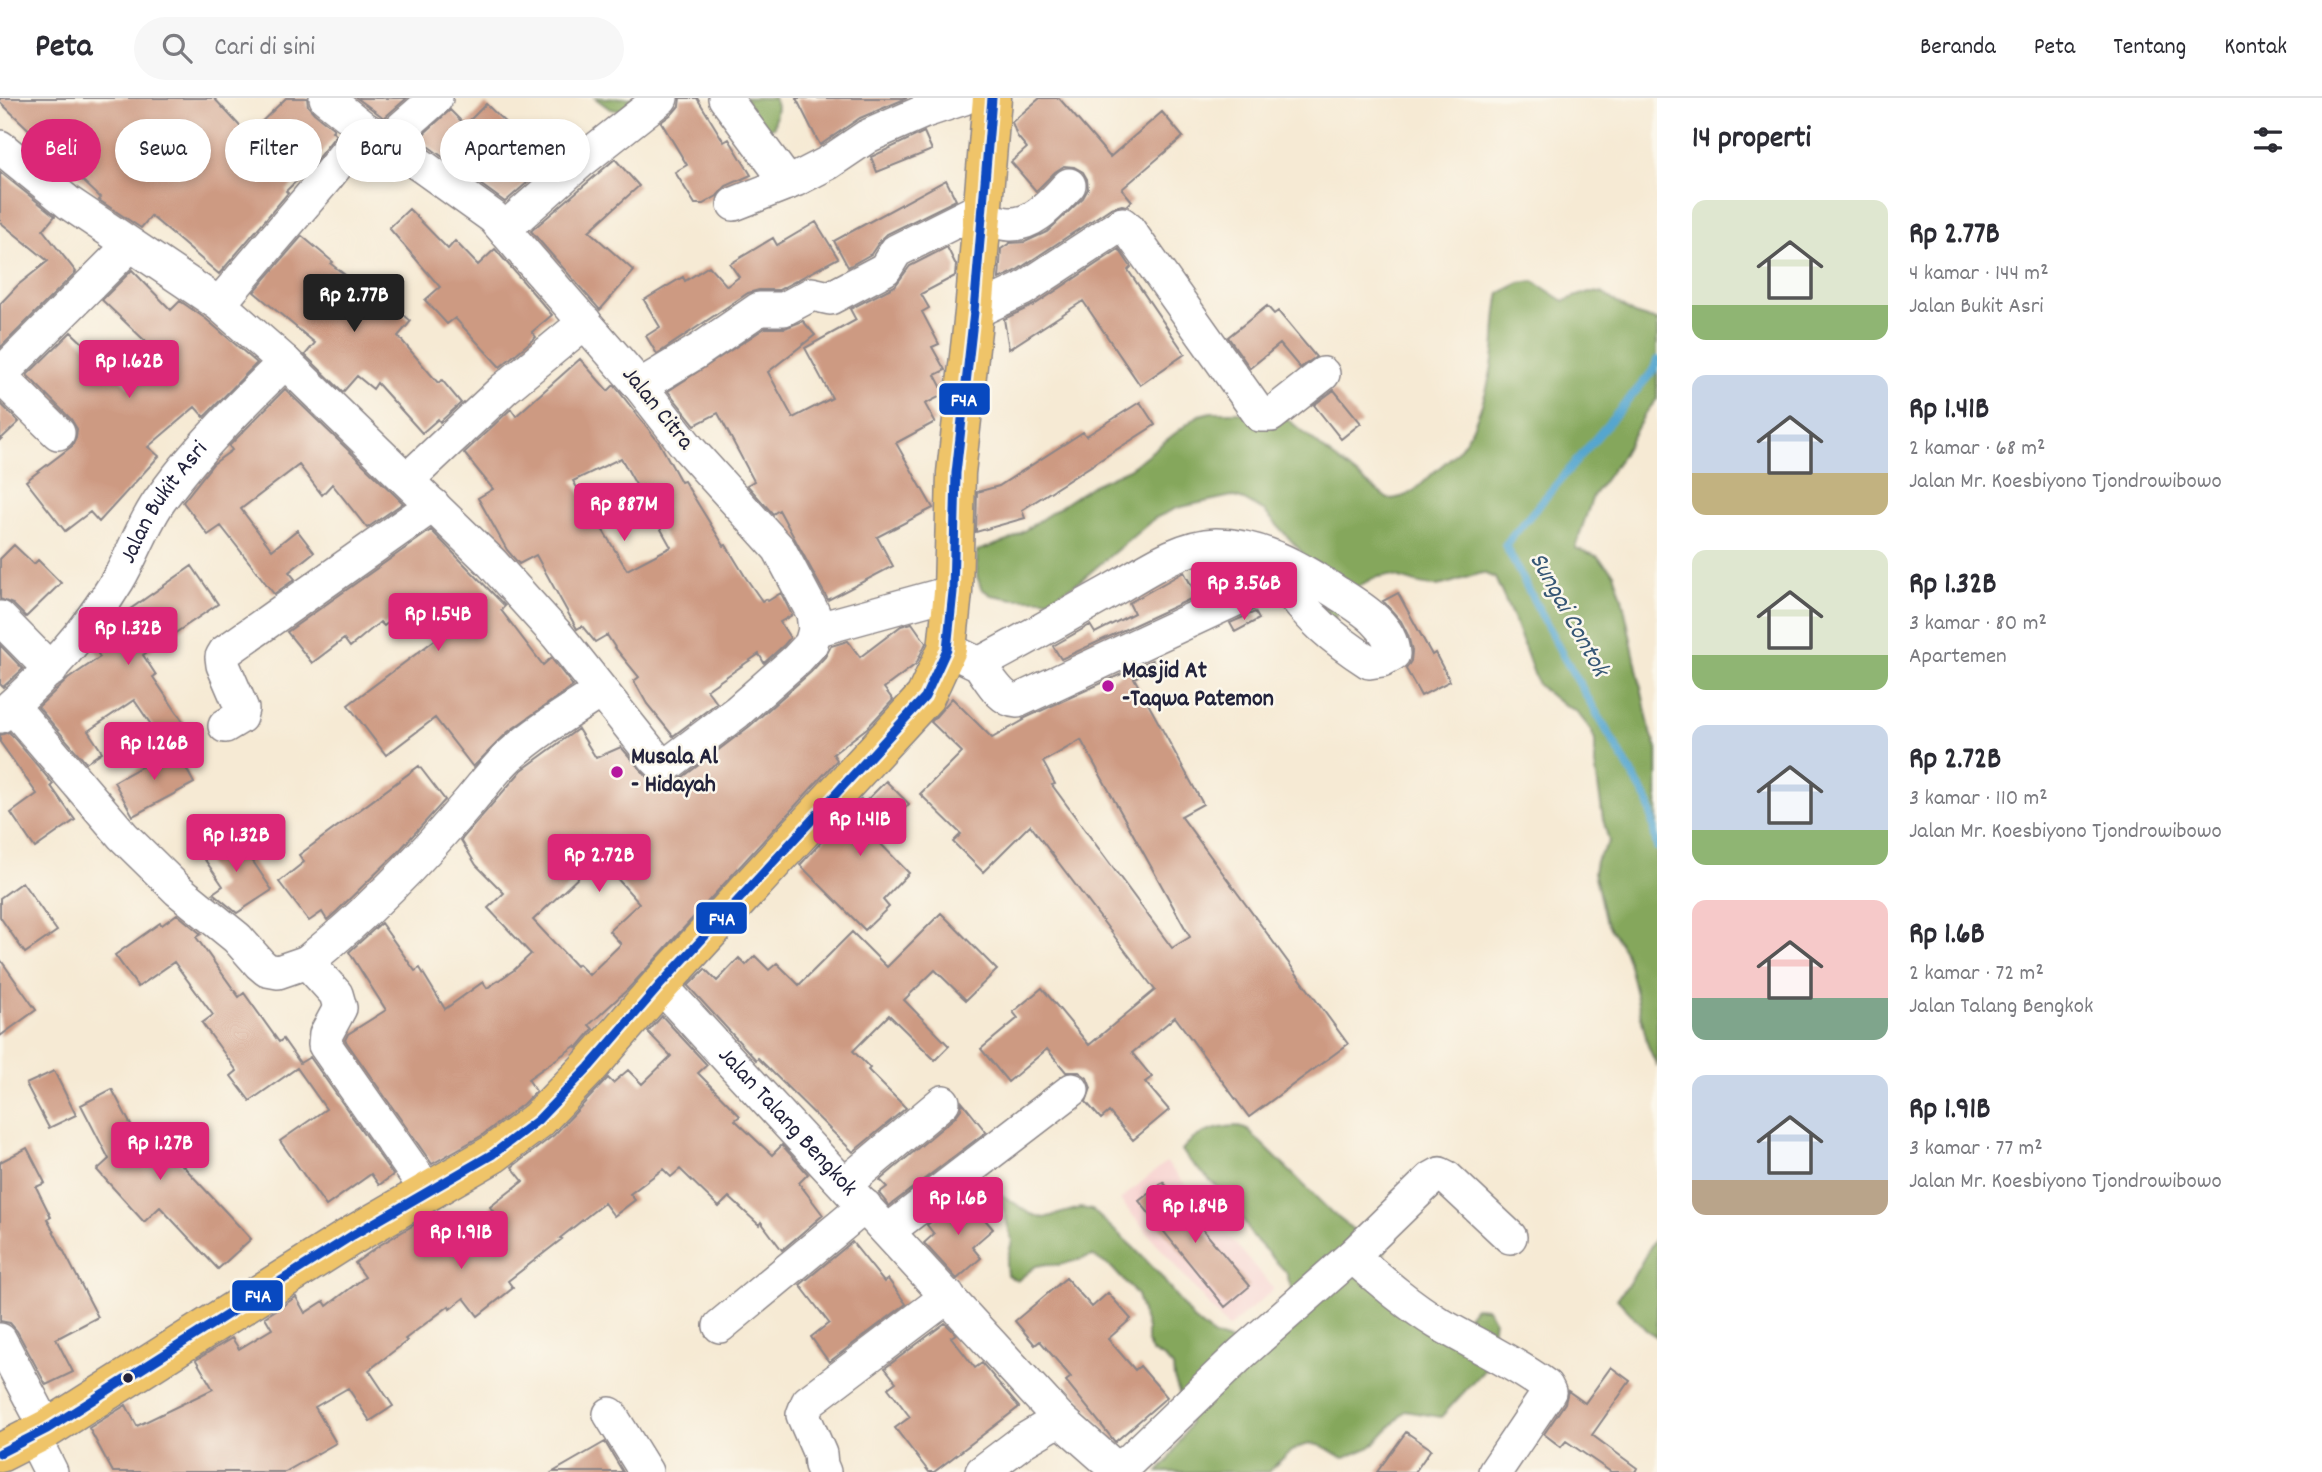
<!DOCTYPE html>
<html lang="id">
<head>
<meta charset="utf-8">
<style>
  :root { --surface:#fff; --page:#f7f7f7; --text:#2b2b33; --muted:#7c7c81; --line:#e1e1e2; --accent:#db2777 }
  body { margin:0; font-family:Dekko,sans-serif; background:var(--page); color:var(--text); height:100vh; display:flex; flex-direction:column; font-size:26px; white-space:nowrap }
  * { box-sizing:border-box; margin:0 }
  p { font-size:23px; color:var(--muted) }
  .icon { flex:none; width:38px; height:38px; fill:none; stroke:currentColor; stroke-width:2; stroke-linecap:round; stroke-linejoin:round }
  .map { position:relative; flex:1; overflow:hidden }
  .details { display:flex; flex-direction:column; background:var(--surface); width:665px }
  .details>* { flex:none }
  .top-card { position:absolute; left:21px; top:21px; width:665px; height:63px; display:flex; gap:14px }
  .price { position:absolute; translate:-50% -60px; padding:0 16px; border-radius:7px; background:var(--accent); color:#fff; font-size:23px; line-height:46px; filter:drop-shadow(0 2px 4px #0008) }
  .price::after { content:''; position:absolute; left:50%; top:42px; width:21px; height:16px; margin-left:-10px; background:inherit; clip-path:polygon(0 0,100% 0,50% 100%) }
  .price.active { background:#222; color:#fff }
  ul { padding:0; list-style:none }
  li { display:flex; align-items:center; gap:21px; height:175px; padding:0 35px }
  li span { display:grid; place-items:center; flex:none; width:196px; height:140px; border-radius:14px; color:#555 }
  li>.icon { margin-inline-start:auto }
  span .icon { width:84px; height:84px; fill:#fffc; stroke-width:1 }
  li b { font-size:30px }
  h2 { display:flex; justify-content:space-between; align-items:center; height:84px; padding:0 35px; font-size:30px }
  .chip { padding:0 24px; border-radius:32px; background:var(--surface); box-shadow:0 4px 10px #0003; font-size:24px; line-height:63px }
  .chip.active { background:var(--accent); color:#fff }
  header { display:flex; align-items:center; gap:42px; box-sizing:border-box; height:98px; padding:0 35px; background:var(--surface); border-bottom:2px solid var(--line) }
  header strong { font-size:33px }
  nav { display:flex; gap:38px; margin-inline-start:auto; font-size:24px }
  .search { width:490px; height:63px; background:var(--page); display:flex; align-items:center; gap:18px; box-sizing:border-box; padding:0 24px; border-radius:38px; color:var(--muted); font-size:26px }
  main { display:flex; flex:1; min-height:0 }
  .map>svg:first-child { display:block }
  .built { fill:#f7d0cf }
  .forest { fill:#85a75c; stroke:#54644c; stroke-width:2 }
  .lines { fill:none; stroke-linecap:round; stroke-linejoin:round }
  .stream { stroke:#54a6cf; stroke-width:8 }
  .building { fill:#cd9a82; fill-rule:evenodd }
  .minor-casing { stroke:#8c8688; stroke-width:36 }
  .major-casing { stroke:#8c8688; stroke-width:41 }
  .minor { stroke:#fff; stroke-width:33 }
  .major { stroke:#efc469; stroke-width:38 }
  .bus-1-casing { stroke:#fbf7ec; stroke-width:14 }
  .bus-1 { stroke:#0849c0; stroke-width:9 }
  .poi-dot { fill:#b5179e; stroke:#fbf7ec; stroke-width:2.5 }
  .bus-dot { fill:#22223b; stroke:#fbf7ec; stroke-width:2.5 }
  .labels { text-anchor:middle; dominant-baseline:central; stroke-width:5; stroke-linejoin:round; paint-order:stroke }
  .street-label { font-size:24px; fill:#22223b; stroke:#fbf7ec }
  .poi-label { font-size:24px; font-weight:bold; fill:#22223b; stroke:#fbf7ec; text-anchor:start }
  .water-label { font-size:26px; font-style:italic; fill:#365776; stroke:#fbf7ec }
  .line-badge { stroke:#fbf7ec; stroke-width:2.5 }
  .badge-label { font-size:19px; text-anchor:middle; font-weight:bold; fill:#fff }
</style>
</head>
<body>
<header>
<strong>Peta</strong>
<div class="search"><svg class="icon" aria-label="search" viewBox="0 0 24 24"><circle cx="10" cy="10" r="6"/><path d="M15 15l6 6"/></svg>Cari di sini</div>
<nav><a>Beranda</a><a>Peta</a><a>Tentang</a><a>Kontak</a></nav>
</header>
<main>
<div class="map">
<svg width="1657" height="1374" viewBox="0 0 1657 1374">
  <rect width="100%" height="100%" fill="#fbf7ec"/>
  <filter id="ink" filterUnits="userSpaceOnUse"><feTurbulence type="fractalNoise" baseFrequency=".0143" numOctaves="2"/><feDisplacementMap in="SourceGraphic" scale="14" xChannelSelector="R" yChannelSelector="G"/><feConvolveMatrix kernelMatrix="1 2 1 2 8 2 1 2 1" color-interpolation-filters="sRGB"/></filter>
  <filter id="wash" filterUnits="userSpaceOnUse"><feTurbulence type="fractalNoise" baseFrequency=".00686" numOctaves="4" result="noise"/><feDisplacementMap in="SourceGraphic" scale="28" xChannelSelector="R" yChannelSelector="G"/><feGaussianBlur stdDeviation="1.57" result="paint"/><feColorMatrix in="noise" values="0 0 0 0 0 0 0 0 0 0 0 0 0 0 0 0 0 1.4 0 .05"/><feComposite in="paint" operator="in"/></filter>
  <g filter="url(#wash)">
    <rect width="100%" height="100%" fill="#f6ead4"/>
    <path class="built" d="M1166,1064L1274,1191L1228,1230L1120,1102Z"/>
    <path class="forest" d="M595,0H634L621,13L610,11Z
      M722,0H774L777,8L774,29L763,32Z
      M1533,183L1564,203L1589,194L1602,195L1634,216L1657,223V301L1645,316L1621,359L1593,398L1575,450L1597,458L1614,475L1622,499L1650,632L1657,651V968L1648,948L1628,863L1624,852L1605,822L1594,774L1596,763L1609,744L1603,721L1595,667V643L1591,632L1576,613L1556,602L1538,587L1515,524L1495,480L1483,475C1473,477 1443,488 1436,488C1402,488 1393,464 1358,489C1347,498 1340,505 1336,519L1317,530L1308,461L1265,414L1244,402L1232,398L1177,410L1155,420L1080,483L1049,501H1014L991,497L981,490L977,478V453L1010,442L1093,387L1129,371L1199,317L1211,314H1279L1328,355L1388,401C1409,401 1419,389 1433,375C1442,367 1453,359 1460,350C1478,328 1491,282 1494,254C1496,233 1495,217 1500,195L1520,185Z
      M1237,1028L1248,1032L1331,1114L1360,1137L1384,1140L1385,1153L1381,1164L1453,1237L1475,1209L1487,1210L1494,1222L1487,1269L1441,1319L1405,1313L1371,1349L1345,1360C1337,1358 1333,1354 1326,1350C1303,1337 1283,1360 1268,1374H1158L1169,1362L1190,1326L1174,1280L1173,1269L1165,1260L1152,1254L1147,1243V1231L1137,1197L1112,1170L1093,1158L1059,1167L1047,1166L1036,1168L1017,1183L1007,1177L1006,1166L1012,1143L999,1095L1031,1116L1044,1120L1080,1110L1092,1112L1133,1149L1159,1176L1193,1221L1212,1237L1235,1245L1294,1198L1286,1174L1252,1138L1234,1105L1188,1061L1182,1052C1195,1035 1215,1029 1237,1028Z
      M1657,1137V1239L1646,1232L1617,1201L1632,1181Z"/>
    <g class="lines">
      <path class="stream" d="M1657,262L1653,273L1505,447L1561,554L1649,705L1657,749"/>
    </g>
    <g id="blocks">
      <path class="building" d="M0,0H214L248,37L286,0H307L308,8L314,15L334,31L332,33L336,37L308,72L286,93L288,95L219,176L151,118L141,130L99,102L101,100L0,4Z
        M357,0H407L384,20Z
        M680,0H697L724,44L729,41L751,77L726,88L717,98L703,106H695L675,74L687,67L661,24L673,15L679,8Z
        M796,0H907L860,20L820,47Z
        M1040,0H1059L1110,59L1162,14L1183,39L1122,91L1132,103L1127,108L1122,107L1111,110L1014,174L999,181L1001,151L1010,145L1025,144L1047,134L1083,100L1088,91L1087,81L1083,74L1074,69L1064,68L1055,74L1036,93L1011,64L1027,50L1017,38L1012,24Z
        M486,6L516,35L523,29L553,62L505,104L418,41L450,12L465,27Z
        M924,34L932,52L877,74L871,59Z
        M615,61L639,88L589,133L634,173L600,212L531,133Z
        M0,74L55,118L43,132L76,174L0,250V206L18,187L48,163L0,124Z
        M946,82L956,102L887,136L880,143L871,156L848,169L834,143Z
        M409,111L448,151L455,143L478,167L495,151L552,217L532,234L536,239L500,269L455,220L447,226L425,202L440,189L389,130Z
        M816,124L838,160L779,192H759L748,195L657,256L646,238L660,229L644,202L683,179L685,183L709,168L727,188L739,179L730,166L773,140L777,147Z
        M302,138L333,164L331,166L375,200L379,196L411,223L398,238L438,285L442,282L461,305L440,324L438,321L422,335L377,285L373,291L357,278L343,294L305,257L315,245L254,194Z
        M947,149L956,167L955,178L921,196L929,210L922,214L939,246L932,249L945,272L935,277L943,292V297L925,306L935,324L896,345L933,410L877,439L893,468L828,502L779,412L773,416L747,387L754,383L718,315L695,327L668,293L765,230H785L803,223L815,237L768,274L793,320L832,300L805,250L856,222L850,211L895,188L910,168Z
        M1119,151L1131,169L1128,172L1185,256L1140,287L1083,203L1009,251L1004,221L1034,207Z
        M132,172L171,212L180,203L206,221L257,265L204,319L195,309L148,349L159,358L99,424L90,414L65,433L26,383L72,348L76,340L77,331L71,321L27,277L71,234L130,290L164,261L102,202Z
        M1267,208L1274,216L1278,213L1316,259L1300,270L1280,246L1250,270L1228,239Z
        M580,261L608,293L614,287L660,346L681,384L684,383L724,448L726,447L746,480L762,503L766,501L768,503L781,495L792,517L780,524L790,540L784,547L764,565L759,556L707,592L717,605L673,638L647,606L634,583L639,579L616,551L607,537L595,544L582,528L577,531L536,457L519,466L507,452L478,400L493,391L464,355L511,311L516,318ZM621,360L671,449L627,472L573,383Z
        M285,291L403,405L367,430L332,386L322,397L299,367L241,411L272,452L297,432L314,454L289,474L295,481L274,496L221,428L208,437L183,404L213,366L232,352L229,348Z
        M1334,292L1361,325L1341,341L1314,307Z
        M1140,304L1155,327L1022,412L1025,420L976,434L977,394L999,388L1083,334L1086,338Z
        M0,305L19,324L0,342Z
        M431,432L505,508L501,512L543,567L551,560L573,588L508,634L473,669L435,620L386,657L348,607L444,535L418,501L384,528L380,524L350,549L344,541L312,565L287,534Z
        M14,447L34,466L38,462L61,485L26,519L13,506L0,501V461Z
        M192,468L218,506L143,557L156,577L153,579L184,625L161,641L134,602L88,633L102,654L86,665L38,609L68,581L100,559L94,550L116,521Z
        M1184,474L1197,498L1061,561L1053,548L1090,527L1095,535L1134,515L1129,505Z
        M1398,495L1432,557L1435,555L1450,583L1421,598L1406,571L1411,563L1412,553L1408,537L1401,523L1383,503Z
        M1255,514L1259,521L1235,534L1230,525Z
        M912,525L926,545L916,566L884,590L893,602L867,630L833,656L837,662L628,891L589,927L593,931L577,950L575,948L528,981L536,993L523,1006L481,1038L432,1066L345,942L348,936L386,912L349,854L381,825L415,873L420,870L445,911L483,884L487,890L514,872L531,856L488,810L504,795L476,767L461,742L522,672L578,631L596,660L621,649L647,679L650,686L653,683L668,684L671,688L750,628L811,574L825,559L831,548L848,543L860,559L901,528ZM599,760L639,805L609,833L621,846L589,877L578,866L576,868L533,822Z
        M0,547L23,571L3,589L0,586Z
        M1152,562L1156,569L1134,580L1203,706L1181,718L1348,946L1249,1019L1175,919L1132,955L1152,979L1145,984L1169,1012L1133,1042L1109,1014L1101,1021L1086,1004L1091,990L1087,980L1079,974H1066L1047,951L1008,984L981,951L1018,920L1013,914L1042,890L1089,947L1155,892L1030,727L983,774L953,744L961,736L920,696L962,654L931,624L952,600L992,640L1024,622L1023,621ZM1081,642L1190,839L1172,850L1052,687L1055,686L1043,664Z
        M9,634L53,686L51,688L75,722L35,750L11,715L37,696L0,644V637Z
        M175,650L194,685L133,718L114,684Z
        M419,668L445,702L397,755L337,813L327,822L322,814L309,823L279,784L304,764L299,757Z
        M886,683L909,706L875,740L909,775L883,802L889,809L865,832L800,767L861,701L864,705Z
        M234,735L272,792L237,815L213,795L223,788L201,756Z
        M22,784L57,833L25,855L0,819V800Z
        M941,815L997,872L966,902L935,872L904,902L949,948L935,962L889,917L853,953L870,970L868,972L906,1010L853,1054L758,960L756,962L688,888L705,871L717,883L739,860L746,867L755,858L769,872L777,865L799,887L852,834L887,869Z
        M177,816L201,836L196,839L239,899L244,895L279,944L283,941L300,965L310,959L393,1077L379,1087L371,1076L326,1108L280,1043L326,1011L297,970L250,1003L231,978L237,973L202,925L213,917L174,864L138,889L115,857L160,825L162,827Z
        M0,861L36,912L0,938Z
        M662,918L707,967L698,975L740,1018L735,1022L772,1057L782,1047L808,1076L799,1085L823,1117L782,1152L761,1124L759,1127L729,1099L719,1109L680,1071L671,1079L663,1071L630,1096L635,1102L614,1118L604,1105L560,1140L562,1141L508,1183L513,1190L478,1218L464,1200L450,1211L449,1208L405,1241L407,1243L369,1272L393,1308L370,1323L348,1290L315,1309L336,1345L285,1374H113L89,1330L126,1307L137,1328L213,1291L196,1262L232,1240L239,1251L272,1231L265,1219L296,1199L305,1215L324,1203L327,1208L365,1179L355,1165L380,1147L429,1118L450,1148L493,1113L490,1109L523,1083L512,1069L554,1037L608,980L613,985L628,972L642,986L671,958L648,934Z
        M54,973L76,1017L49,1030L26,986Z
        M112,991L136,1037L146,1028L251,1141L218,1171L160,1109L144,1124L97,1072L109,1061L81,1007Z
        M962,1004L986,1034L889,1108L879,1095L887,1089L880,1082L955,1019L961,1011Z
        M27,1050L45,1085L36,1089L51,1119L47,1121L98,1219L56,1241L73,1274L46,1287L17,1233L10,1225L0,1223V1064Z
        M1163,1084L1250,1188L1225,1209L1139,1103Z
        M965,1098L993,1131L972,1149L981,1160L957,1181L924,1145L934,1136L927,1127Z
        M852,1144L884,1184L888,1181L906,1206L829,1264L811,1239L829,1225L800,1187Z
        M1066,1180L1092,1209L1108,1195L1131,1221L1108,1241L1135,1272L1140,1268L1167,1299L1115,1344L1066,1283L1071,1279L1040,1243L1035,1247L1015,1223Z
        M945,1225L956,1236L951,1239L975,1270L982,1265L1019,1309L934,1374H929L895,1330L910,1319L888,1290L896,1284L885,1270Z
        M1611,1269L1630,1283L1592,1337L1637,1370L1635,1374H1611L1566,1343L1561,1349L1544,1336L1565,1305L1568,1293L1585,1305Z
        M1406,1334L1431,1351L1415,1374H1377Z
        M605,1344L623,1374H553Z"/>
    </g>
  </g>
  <g filter="url(#ink)">
    <use href="#blocks" fill-opacity="0" stroke="#8c8688" stroke-width="2"/>
    <g class="lines">
      <defs>
        <g id="minor">
          <path d="M725,0L788,85"/>
          <path d="M387,43L436,0"/>
          <path d="M0,49L69,105L219,206L285,264L492,465L558,538L654,659L661,666L671,664L737,614L797,561L811,546L815,532L813,515L779,451L689,351L640,288L493,119L387,43L365,31L326,0"/>
          <path d="M734,106L795,82L828,65L868,38L925,13L964,0"/>
          <path d="M982,119C991,122 1001,126 1010,126C1035,127 1053,103 1069,87"/>
          <path d="M504,131L580,64L661,0"/>
          <path d="M219,206L327,79L365,31"/>
          <path d="M974,214L1023,191L1122,126L1128,131L1260,317H1271L1323,276"/>
          <path d="M640,288L698,253L759,211H784L812,196L830,200L885,171L896,153L982,110"/>
          <path d="M58,335L7,285L3,279L5,272L129,148"/>
          <path d="M407,382L504,291L585,224"/>
          <path d="M0,520L51,572"/>
          <path d="M815,532L953,494"/>
          <path d="M947,551L979,566C1023,543 1066,518 1109,494C1141,476 1178,448 1216,447C1260,447 1298,469 1333,492C1356,507 1391,525 1393,556L1382,562L1369,564C1329,538 1311,521 1282,484L1277,482L1017,603C1000,602 989,579 979,566"/>
          <path d="M12,608L123,738L178,792L237,840L260,866L267,872L278,874L307,864L336,896L340,910L326,936L325,947L428,1094"/>
          <path id="s1" d="M0,618C47,577 85,536 118,482C134,455 144,423 163,398C199,349 241,307 285,264"/>
          <path d="M225,628L240,619L242,611L223,567L222,559L225,554L433,407"/>
          <path d="M307,864C365,817 419,763 467,706C481,690 493,673 509,658C537,633 569,614 601,593"/>
          <path id="s2" d="M660,887L1060,1321L1120,1374"/>
          <path d="M845,1086L943,1004"/>
          <path d="M888,1133L1072,992"/>
          <path d="M1352,1158C1380,1182 1407,1206 1438,1225C1474,1246 1512,1263 1546,1288L1549,1294L1495,1374"/>
          <path d="M720,1228L865,1108"/>
          <path d="M0,1242L47,1331"/>
          <path d="M610,1316L646,1374"/>
          <path d="M33,1338L51,1374"/>
          <path d="M1119,1373L1242,1255L1352,1158L1431,1081L1440,1076L1446,1079L1510,1139"/>
          <path d="M824,1374L821,1367L820,1356L803,1317L808,1304L948,1198"/>
          <path d="M982,1374L1023,1343L1060,1321"/>
        </g>
        <path id="major" d="M0,1355L47,1331L353,1137L493,1056L538,1022L589,969L660,887L925,599L947,551L953,494L956,375L974,214L992,0"/>
      </defs>
      <use href="#minor" class="minor-casing"/>
      <use href="#major" class="major-casing"/>
      <use href="#minor" class="minor"/>
      <use href="#major" class="major"/>
      <defs>
        <path id="bus-1" d="M0,1355L47,1331L353,1137L493,1056L538,1022L589,969L660,887L925,599L947,551L953,494L956,375L974,214L992,0"/>
      </defs>
      <use href="#bus-1" class="bus-1-casing"/>
      <use href="#bus-1" class="bus-1"/>
    </g>
  </g>
  <g class="poi-dot">
    <circle cx="1108" cy="588" r="7"/>
    <circle cx="617" cy="674" r="7"/>
  </g>
  <circle class="bus-dot" cx="128" cy="1280" r="6"/>
  <g class="labels">
    <g class="street-label">
      <text transform="translate(657 311) rotate(51)">Jalan Citra</text>
      <text stroke="none"><textPath href="#s1" startOffset="271">Jalan Bukit Asri</textPath></text>
      <text stroke="none"><textPath href="#s2" startOffset="187">Jalan Talang Bengkok</textPath></text>
    </g>
    <g class="poi-label">
      <text x="1122" y="574">Masjid At<tspan x="1122" dy="28">-Taqwa Patemon</tspan></text>
      <text x="631" y="660">Musala Al<tspan x="631" dy="28">- Hidayah</tspan></text>
    </g>
    <g class="water-label">
      <text transform="translate(1568 517) rotate(61)">Sungai Contok</text>
    </g>
  </g>
  <g class="line-badge">
    <rect x="938" y="284" width="53" height="34" rx="7" fill="#0849c0"/>
    <rect x="695" y="803" width="53" height="34" rx="7" fill="#0849c0"/>
    <rect x="231" y="1181" width="53" height="33" rx="7" fill="#0849c0"/>
  </g>
  <g class="badge-label">
    <text x="964" y="308">F4A</text>
    <text x="722" y="827">F4A</text>
    <text x="258" y="1204">F4A</text>
  </g>
</svg>
<b class="price active" style="left:354px;top:236px">Rp 2.77B</b>
<b class="price" style="left:129px;top:302px">Rp 1.62B</b>
<b class="price" style="left:624px;top:445px">Rp 887M</b>
<b class="price" style="left:1244px;top:524px">Rp 3.56B</b>
<b class="price" style="left:438px;top:555px">Rp 1.54B</b>
<b class="price" style="left:128px;top:569px">Rp 1.32B</b>
<b class="price" style="left:154px;top:684px">Rp 1.26B</b>
<b class="price" style="left:860px;top:760px">Rp 1.41B</b>
<b class="price" style="left:236px;top:776px">Rp 1.32B</b>
<b class="price" style="left:599px;top:796px">Rp 2.72B</b>
<b class="price" style="left:160px;top:1084px">Rp 1.27B</b>
<b class="price" style="left:958px;top:1139px">Rp 1.6B</b>
<b class="price" style="left:1195px;top:1147px">Rp 1.84B</b>
<b class="price" style="left:461px;top:1173px">Rp 1.91B</b>
<div class="top-card">
<a class="chip active">Beli</a>
<a class="chip">Sewa</a>
<a class="chip">Filter</a>
<a class="chip">Baru</a>
<a class="chip">Apartemen</a>
</div>
</div>
<section class="details">
<h2>14 properti<svg class="icon" aria-label="filters" viewBox="0 0 24 24"><path d="M4 7h16M4 17h16"/><circle cx="9" cy="7" r="2"/><circle cx="15" cy="17" r="2"/></svg></h2>
<ul>
<li><span style="background:linear-gradient(#dfe7d0 75%,#8fb573 0)"><svg class="icon" aria-label="home" viewBox="0 0 24 24"><path d="M3 11l9-7 9 7M6 9v11h12V9"/></svg></span><div><b>Rp 2.77B</b><p>4 kamar · 144 m²</p><p>Jalan Bukit Asri</p></div></li>
<li><span style="background:linear-gradient(#c9d6e8 70%,#c2b280 0)"><svg class="icon" aria-label="home" viewBox="0 0 24 24"><path d="M3 11l9-7 9 7M6 9v11h12V9"/></svg></span><div><b>Rp 1.41B</b><p>2 kamar · 68 m²</p><p>Jalan Mr. Koesbiyono Tjondrowibowo</p></div></li>
<li><span style="background:linear-gradient(#dfe7d0 75%,#8fb573 0)"><svg class="icon" aria-label="home" viewBox="0 0 24 24"><path d="M3 11l9-7 9 7M6 9v11h12V9"/></svg></span><div><b>Rp 1.32B</b><p>3 kamar · 80 m²</p><p>Apartemen</p></div></li>
<li><span style="background:linear-gradient(#c9d6e8 75%,#8fb573 0)"><svg class="icon" aria-label="home" viewBox="0 0 24 24"><path d="M3 11l9-7 9 7M6 9v11h12V9"/></svg></span><div><b>Rp 2.72B</b><p>3 kamar · 110 m²</p><p>Jalan Mr. Koesbiyono Tjondrowibowo</p></div></li>
<li><span style="background:linear-gradient(#f6c9c9 70%,#7fa58c 0)"><svg class="icon" aria-label="home" viewBox="0 0 24 24"><path d="M3 11l9-7 9 7M6 9v11h12V9"/></svg></span><div><b>Rp 1.6B</b><p>2 kamar · 72 m²</p><p>Jalan Talang Bengkok</p></div></li>
<li><span style="background:linear-gradient(#c9d6e8 75%,#b9a48a 0)"><svg class="icon" aria-label="home" viewBox="0 0 24 24"><path d="M3 11l9-7 9 7M6 9v11h12V9"/></svg></span><div><b>Rp 1.91B</b><p>3 kamar · 77 m²</p><p>Jalan Mr. Koesbiyono Tjondrowibowo</p></div></li>
</ul>
</section>
</main>
</body>
</html>
